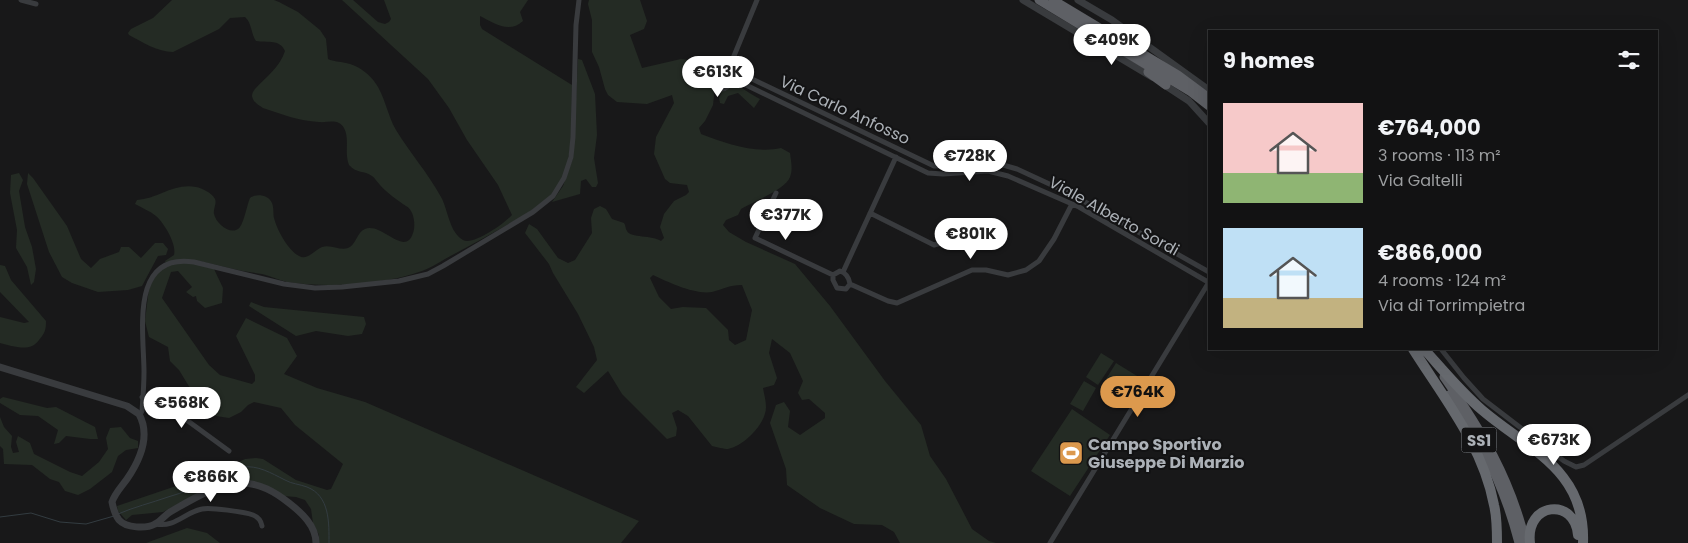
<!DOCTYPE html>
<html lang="en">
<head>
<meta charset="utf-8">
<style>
  :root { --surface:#121213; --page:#1b1b1c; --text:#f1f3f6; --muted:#9c9ea0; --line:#313233; --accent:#dc994d }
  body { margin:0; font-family:Poppins,sans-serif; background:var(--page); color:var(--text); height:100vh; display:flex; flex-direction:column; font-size:19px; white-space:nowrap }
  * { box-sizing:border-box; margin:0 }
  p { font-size:16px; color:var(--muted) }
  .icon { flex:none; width:28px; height:28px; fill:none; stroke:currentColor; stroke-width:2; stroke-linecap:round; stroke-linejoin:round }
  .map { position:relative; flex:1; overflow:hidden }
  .sheet { position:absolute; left:1208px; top:30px; width:450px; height:320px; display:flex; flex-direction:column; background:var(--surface); border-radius:0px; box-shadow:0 5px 20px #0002,0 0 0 1px var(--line) }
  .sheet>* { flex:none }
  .price { position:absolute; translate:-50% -42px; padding:0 11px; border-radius:18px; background:#fff; color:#222; font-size:16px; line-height:32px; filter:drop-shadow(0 1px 2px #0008) }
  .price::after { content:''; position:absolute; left:50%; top:30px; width:15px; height:11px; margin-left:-8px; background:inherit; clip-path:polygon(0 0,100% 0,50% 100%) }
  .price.selected { background:var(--accent); color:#111 }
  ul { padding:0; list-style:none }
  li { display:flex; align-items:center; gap:15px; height:125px; padding:0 15px }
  li span { display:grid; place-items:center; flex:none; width:140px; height:100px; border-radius:0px; color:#555 }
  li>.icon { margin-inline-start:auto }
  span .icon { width:60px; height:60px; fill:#fffc; stroke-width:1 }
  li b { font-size:21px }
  h2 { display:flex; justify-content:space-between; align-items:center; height:60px; padding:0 15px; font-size:21px }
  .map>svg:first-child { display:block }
  .green { fill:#242b24; fill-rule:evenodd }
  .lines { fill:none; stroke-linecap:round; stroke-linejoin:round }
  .stream { stroke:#333c41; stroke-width:1 }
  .minor { stroke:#393b3e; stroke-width:5 }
  .tertiary { stroke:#393b3e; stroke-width:7 }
  .trunk { stroke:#5e6065; stroke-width:9 }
  .motorway { stroke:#66696e; stroke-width:10 }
  .labels { text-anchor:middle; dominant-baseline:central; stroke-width:4; stroke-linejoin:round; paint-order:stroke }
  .shield { fill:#131314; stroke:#7e8286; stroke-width:1 }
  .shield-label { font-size:15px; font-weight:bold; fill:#acb1b7 }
  .street-label { font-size:16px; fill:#acb1b7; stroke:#131314 }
  .poi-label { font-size:16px; font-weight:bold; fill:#acb1b7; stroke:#131314; text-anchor:start }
</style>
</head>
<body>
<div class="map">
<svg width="1688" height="543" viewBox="0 0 1688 543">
  <rect width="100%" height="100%" fill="#181819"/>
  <path class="green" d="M172,0H274L279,2L298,12L320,30L326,39L328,59C334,62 339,61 346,63C357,65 367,72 374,81C385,95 387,115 396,130C410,153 428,173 441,197C448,209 449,232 463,240C473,246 505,223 512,215L498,185L467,140L449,108L428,79L342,0H353L378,22L385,24L389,22L391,19L384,0H528L520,12L523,21C509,34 494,23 480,16V25L482,29L572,85C571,115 575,164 557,188C544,206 517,219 498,230C481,240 463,249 445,259C438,263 430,268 422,271C384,285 327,288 287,282C279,280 270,276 262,274C251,272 240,271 229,268C207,263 188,256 166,263L165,261L174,255C177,244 164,223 156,216C150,211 142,208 135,204L137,200C158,199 173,183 196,187C202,188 212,193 215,199C217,204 213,209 214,214C216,224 232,237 240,227C244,222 247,205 250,198C256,193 269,195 272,203C274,208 273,214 274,218C277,230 288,250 299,256C307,261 315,250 322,247C331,244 340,251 348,248C356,245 357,232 365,229C382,222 405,258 413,233C416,225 414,210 406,206C397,200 387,193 380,185C377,182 375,178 372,176C364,170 357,174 349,165C344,153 350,139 344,128C338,118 328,123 319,122C299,121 281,114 263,108C258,105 253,102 252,96C252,94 253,91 255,89C266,77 280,67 285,51C280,39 268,43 256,41C251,34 252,23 245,17L230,18L219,29L173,52C158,52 142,42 129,35L128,33L131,29L153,18Z
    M589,0H640L647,21L644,29L630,35L642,68L681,59L712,63L721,68L713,80L714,96L713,105L705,121L699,128L701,134C725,143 755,154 781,148L790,153C791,161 793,170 790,177C786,189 753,202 741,209L738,215L726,220L723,225L729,232L746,242L795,264L830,306L885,381L921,425L930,456L946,479L972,529L989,541L996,543H900L894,532L882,525L854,524L820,508L787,485L786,469L770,423L776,405L784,402L790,411L788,427L800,435L825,418V413L809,399L802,400L798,393L803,381L790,353L772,339L769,353L777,378L774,385L763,388C764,394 766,401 766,407C766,424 744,446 728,449C724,449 717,447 712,446L688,416L678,410L672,413L677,428L676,436L667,439L622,394L608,371L584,393L576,387L597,360L594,347L578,314L553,273L549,264L525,233L529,224L537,229L558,258L568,263L575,260L592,233L591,218L594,209L600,206L606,209L612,219L624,223C626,226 625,228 627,231C630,238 653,235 661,241L664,238L660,227L664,214L674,201L686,195L689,192L687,185L670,183L665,179L654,154L656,137L674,103L672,95L647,104L617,102L608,95L605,89L599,67L592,52V20L588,4ZM653,275C668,282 695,295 712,292C724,289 728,285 742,285L752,310L746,340L735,345L729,340L728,330L706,308L683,307L671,309L659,297L650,278Z
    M578,59L582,60L595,94L597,135L594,158L598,183L596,187H592L586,179L581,181L580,194L552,202L563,186L573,158Z
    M733,86C742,86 751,95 760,99L754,108L738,93L728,96L724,104L720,103L719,98L722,91Z
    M19,173L23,180L19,191L25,227L32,247L36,269L34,282L31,285L27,267L16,248L17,230L10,193L11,175Z
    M28,173L33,178L67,226L81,259L91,268L100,259L119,252L121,247H129L141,258L155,243H163L168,249L166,255L158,256L142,286L128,290L98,292L72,283L62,277L49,252L27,184Z
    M188,262L214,269L223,288L222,303L205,308L197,301L196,296L193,297L186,292L192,287L178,271L171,272L162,298L209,365L220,375L252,384L255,381V375L236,336L246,318L287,338L297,356L284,374L317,388L365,402L639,521L621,543H319V535L313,523L311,509L305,500L296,497L284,496L250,481L189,498L163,512L132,515L126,520L118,511L117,506L185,483L201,475L226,468L245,459L256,458L263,459L296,480L327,490L331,489L343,464L295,425L281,408L254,402L248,405L241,412L229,418L216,416L208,413L201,406L179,370L170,361L168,347L149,337L145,321L149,288L156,275L164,266Z
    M0,265L5,266L11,280L46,321C46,330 45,333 39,340C30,353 13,346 0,343V317L24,323L29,322L0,292Z
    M251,302L264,307L364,317L366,324L362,334L348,336L316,331L296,336L249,306Z
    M1101,353L1114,361L1098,385L1086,377Z
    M1116,363L1142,379L1129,401L1103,384Z
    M1084,381L1096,388L1083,411L1070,404Z
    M3,397L47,408L56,407L95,427L98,439H90L66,436L59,443L54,444L58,430L38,416L20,415L0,403V399Z
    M1072,409L1110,435L1070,496L1031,471Z
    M0,417L4,427L12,436L11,447L13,453L19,452L16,442L18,436L30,443L34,454L70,472L82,476L99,462L108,449L106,438L110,428L121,427L130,438L138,441V448L126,450L118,456L112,472L90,489L78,495L65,491L59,482L50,479L32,465L4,464L3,449L0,446Z
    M187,528L207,533L220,543H146Z"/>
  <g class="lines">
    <path class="stream" d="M118,514C134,507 151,503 168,497C183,493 197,486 211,481C222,477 230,468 242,467C258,465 271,473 285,480C292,484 299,484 307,487C330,496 329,523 329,543
      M0,517L31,513L60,522L86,524L114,516"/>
    <path class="minor" d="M21,0L36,4
      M757,0L729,68L934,166H942L990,163L1003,165L1017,169L1071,194L1209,272
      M715 82a7 7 0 1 1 14 0a7 7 0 1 1-14 0Z
      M728,84L738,83L746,85L928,173L943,174L988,171L1008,176L1079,207L1208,282
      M776,193L755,238L833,275
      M870,213L934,245L945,242
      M840,271C846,273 849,277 850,284L846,289L837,288L833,280V275Z
      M843,272L896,157
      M850,284L888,301L897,303L972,270H986L1008,275L1026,270L1039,261L1054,239L1072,204
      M1441,349L1464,378L1483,399L1564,461L1576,467L1584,465L1688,395
      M142,397L177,413L229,451
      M140,415L142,411C143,398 144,385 144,372C144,333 129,252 194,262L284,284L315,288L342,287L399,281L428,274L443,266L533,212L553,196L564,178L571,157L573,137L576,25L579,0
      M156,524C175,528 185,512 202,509C210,507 245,512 253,515C258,517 261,520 262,526
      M1050,543L1209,282"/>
    <path class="tertiary" d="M1023,0L1152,77
      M1078,0L1112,20L1209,90
      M1163,84L1189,101L1209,123
      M0,367L127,406L139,414C151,436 140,460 127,479C122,486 115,493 112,502C113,507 115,515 119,520C126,528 146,529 155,524C161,521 165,515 170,512C191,500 216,484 241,483C260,483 275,492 289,503C302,513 316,526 316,543"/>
    <path class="trunk" d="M1039,0L1191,92L1209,106
      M1053,0L1178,75L1209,98
      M1148,72L1166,85
      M1444,377C1482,431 1510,478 1526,543
      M1449,395C1482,440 1505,488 1519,543"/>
    <path class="motorway" d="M1413,349C1444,398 1483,446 1494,505C1497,517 1497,530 1497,543
      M1424,349C1443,370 1460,391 1482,410C1529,450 1586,470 1583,543
      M1530,543C1525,502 1575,497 1578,535"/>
  </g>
  <defs>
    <symbol id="stadium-square" viewBox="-11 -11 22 22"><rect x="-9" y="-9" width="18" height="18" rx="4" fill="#dc994d" stroke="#131314"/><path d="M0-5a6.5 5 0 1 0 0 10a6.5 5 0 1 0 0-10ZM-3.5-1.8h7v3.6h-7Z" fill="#fff"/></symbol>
  </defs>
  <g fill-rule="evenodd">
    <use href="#stadium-square" x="1057" y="439" width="28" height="28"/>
  </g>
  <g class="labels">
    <rect class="shield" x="1461.5" y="427.5" width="35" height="25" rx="4"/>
    <g class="shield-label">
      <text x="1479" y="440">SS1</text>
    </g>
    <g class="street-label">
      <text transform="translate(845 110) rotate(25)">Via Carlo Anfosso</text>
      <text transform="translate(1114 216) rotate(29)">Viale Alberto Sordi</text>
    </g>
    <g class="poi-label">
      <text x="1088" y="444">Campo Sportivo<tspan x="1088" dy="18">Giuseppe Di Marzio</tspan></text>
    </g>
  </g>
</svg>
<b class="price" style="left:1112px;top:66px">€409K</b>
<b class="price" style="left:718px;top:98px">€613K</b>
<b class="price" style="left:970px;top:182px">€728K</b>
<b class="price" style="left:786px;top:241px">€377K</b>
<b class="price" style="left:971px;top:260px">€801K</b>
<b class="price selected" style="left:1138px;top:418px">€764K</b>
<b class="price" style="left:182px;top:429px">€568K</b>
<b class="price" style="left:1554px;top:466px">€673K</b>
<b class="price" style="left:211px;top:503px">€866K</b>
<section class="sheet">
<h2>9 homes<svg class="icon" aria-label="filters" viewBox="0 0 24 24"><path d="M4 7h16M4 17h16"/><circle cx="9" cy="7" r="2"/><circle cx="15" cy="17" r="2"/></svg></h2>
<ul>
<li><span style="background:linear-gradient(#f6c9c9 70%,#8fb573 0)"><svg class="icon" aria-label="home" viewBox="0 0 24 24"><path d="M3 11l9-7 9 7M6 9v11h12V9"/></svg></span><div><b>€764,000</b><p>3 rooms · 113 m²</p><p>Via Galtelli</p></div></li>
<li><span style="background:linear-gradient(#bfe0f5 70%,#c2b280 0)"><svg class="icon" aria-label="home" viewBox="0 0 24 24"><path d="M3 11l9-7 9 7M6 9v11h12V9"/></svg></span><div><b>€866,000</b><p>4 rooms · 124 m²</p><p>Via di Torrimpietra</p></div></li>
</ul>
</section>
</div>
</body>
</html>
